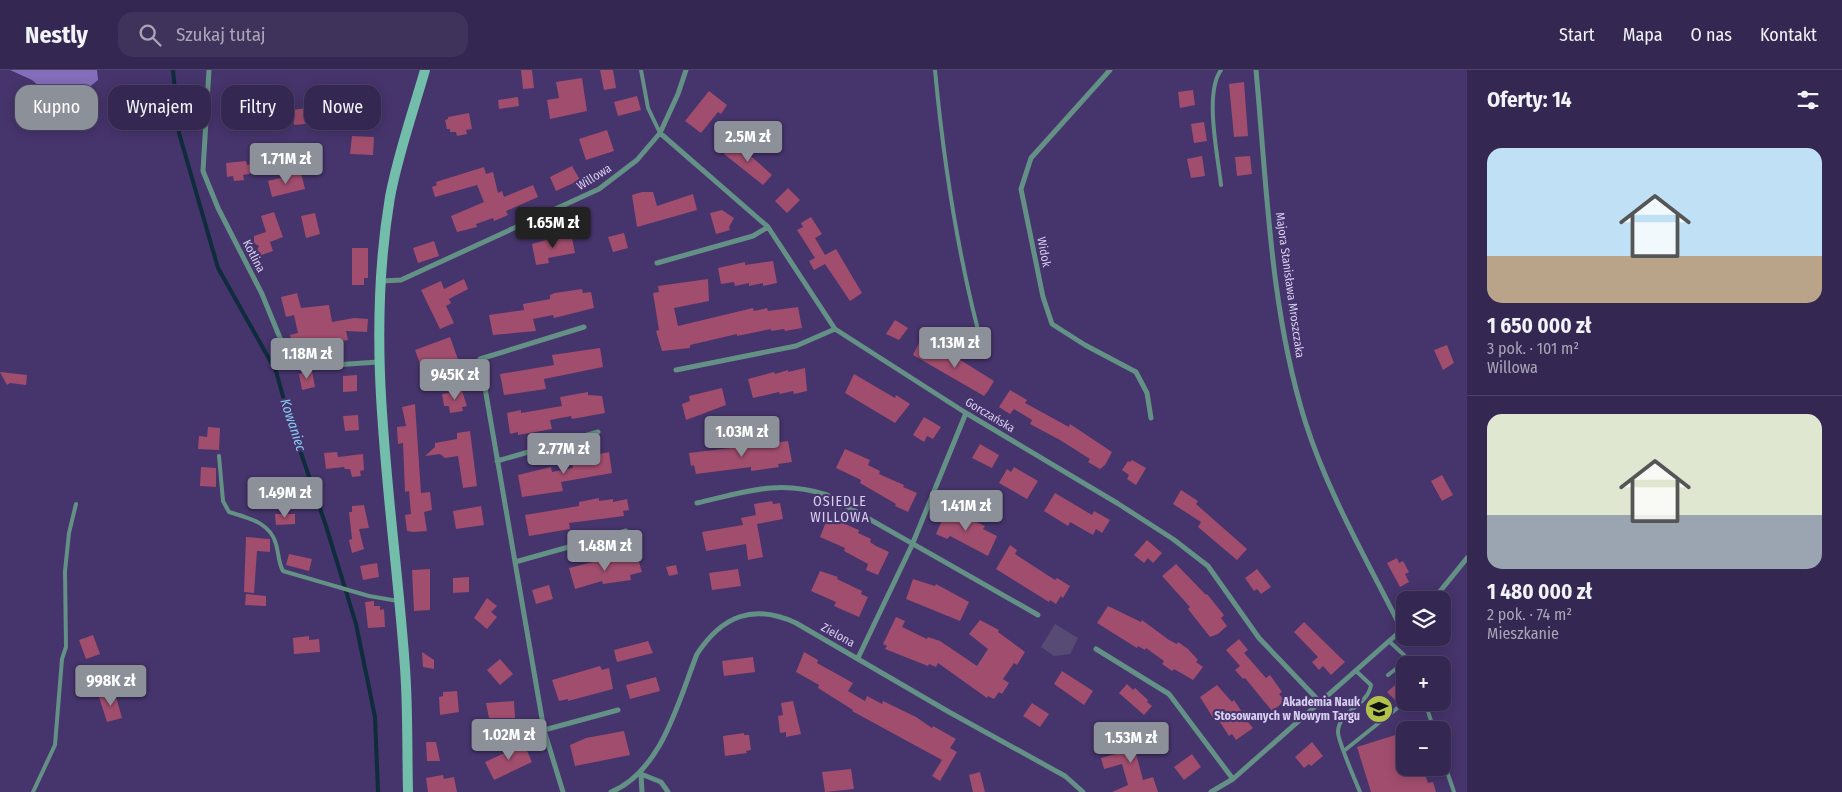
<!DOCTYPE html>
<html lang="pl">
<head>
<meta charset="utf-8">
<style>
  :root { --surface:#342751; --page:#3f335b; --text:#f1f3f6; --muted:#a9a5b7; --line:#4e4468; --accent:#8c9099 }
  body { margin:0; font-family:"Fira Sans Condensed",sans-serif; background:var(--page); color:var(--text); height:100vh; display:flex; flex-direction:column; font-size:19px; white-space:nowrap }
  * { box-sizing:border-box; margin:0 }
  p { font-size:16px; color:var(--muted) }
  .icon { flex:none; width:28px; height:28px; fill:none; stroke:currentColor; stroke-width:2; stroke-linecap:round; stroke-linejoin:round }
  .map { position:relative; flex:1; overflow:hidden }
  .side { display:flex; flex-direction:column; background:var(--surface); width:375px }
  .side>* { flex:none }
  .banner { position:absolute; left:15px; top:15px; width:475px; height:45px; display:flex; gap:10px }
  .buttons { position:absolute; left:1396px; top:521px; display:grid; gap:10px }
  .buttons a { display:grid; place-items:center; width:55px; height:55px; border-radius:10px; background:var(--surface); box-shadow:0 2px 12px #0003,0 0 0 1px var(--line); font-size:25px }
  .price { position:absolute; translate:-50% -42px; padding:0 11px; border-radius:5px; background:var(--accent); color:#fff; font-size:16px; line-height:32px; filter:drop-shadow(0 1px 2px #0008) }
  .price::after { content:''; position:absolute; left:50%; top:30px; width:15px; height:11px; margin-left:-8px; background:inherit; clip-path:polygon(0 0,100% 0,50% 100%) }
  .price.current { background:#222; color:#fff }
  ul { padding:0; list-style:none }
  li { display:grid; align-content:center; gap:10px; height:265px; padding:0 20px }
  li+li { border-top:1px solid var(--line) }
  li span { display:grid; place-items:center; height:155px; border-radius:15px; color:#555 }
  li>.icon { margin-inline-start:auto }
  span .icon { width:90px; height:90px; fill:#fffc; stroke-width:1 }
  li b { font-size:21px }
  h2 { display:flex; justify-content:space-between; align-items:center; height:60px; padding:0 20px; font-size:21px }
  .pill { padding:0 18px; border-radius:15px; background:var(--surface); box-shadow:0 2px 12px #0003,0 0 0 1px var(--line); font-size:18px; line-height:45px }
  .pill.current { background:var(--accent); color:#fff }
  header { display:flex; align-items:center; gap:30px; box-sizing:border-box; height:70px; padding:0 25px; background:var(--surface); border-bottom:1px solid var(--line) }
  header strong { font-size:24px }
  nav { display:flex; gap:28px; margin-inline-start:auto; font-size:18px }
  .search { width:350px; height:45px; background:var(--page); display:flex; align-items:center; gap:12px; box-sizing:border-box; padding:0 18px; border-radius:15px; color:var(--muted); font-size:19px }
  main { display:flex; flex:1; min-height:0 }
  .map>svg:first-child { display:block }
  .green { fill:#574b76 }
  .forest { fill:#846dba }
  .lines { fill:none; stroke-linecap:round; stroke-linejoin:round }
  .stream { stroke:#0e2c3c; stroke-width:4 }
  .building { fill:#a14d6e }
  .lane { stroke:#639185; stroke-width:4 }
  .street { stroke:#639185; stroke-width:5 }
  .secondary { stroke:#73bdab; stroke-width:10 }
  .labels { text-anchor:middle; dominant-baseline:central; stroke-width:4.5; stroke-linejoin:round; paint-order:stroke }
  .street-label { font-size:12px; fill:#d8cff1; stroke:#46346c }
  .poi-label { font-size:12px; font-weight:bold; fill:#d8cff1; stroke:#46346c; text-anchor:end }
  .water-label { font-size:14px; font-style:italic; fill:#87c8f1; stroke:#46346c }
  .neighbourhood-label { font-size:14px; letter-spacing:1px; fill:#d8cff1; stroke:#46346c }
</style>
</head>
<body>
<header>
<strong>Nestly</strong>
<div class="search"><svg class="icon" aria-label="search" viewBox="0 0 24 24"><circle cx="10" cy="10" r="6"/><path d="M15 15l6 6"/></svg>Szukaj tutaj</div>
<nav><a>Start</a><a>Mapa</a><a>O nas</a><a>Kontakt</a></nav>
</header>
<main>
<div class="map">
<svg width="1467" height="722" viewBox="0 0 1467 722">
  <rect width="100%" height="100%" fill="#46346c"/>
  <path class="green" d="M1055,554L1078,568L1070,584L1054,586L1041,577Z"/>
  <path class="forest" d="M10,0H97L98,10L75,29L49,25L32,10Z"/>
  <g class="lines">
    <path class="stream" d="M173,0L179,63L218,198L276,301L288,345L326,456L356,554L375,647L378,722"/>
  </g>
  <path class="building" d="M521,0H532L534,18L523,19Z
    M600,0H613L616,18L604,20Z
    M582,8L587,41L550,49L547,30L559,28L556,12Z
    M1244,12L1248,66L1234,67L1229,14Z
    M352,14H364V27H353Z
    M1193,20L1195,35L1180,38L1178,22Z
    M709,21L727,35L721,44L718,42L701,63L685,51Z
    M637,26L641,40L618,46L614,32Z
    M518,27L519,36L499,39L498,30Z
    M358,28L375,30L373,49L357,48Z
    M314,37L315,53L294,55L293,40Z
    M469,43L472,59L466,60L467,64L457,66L456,62H450V59H447L445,50L448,49V47Z
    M1204,52L1207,71L1194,73L1191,54Z
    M607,60L614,81L586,90L579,69Z
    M352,66L374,67L373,85L350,84Z
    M734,71L772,105L763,115L724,84Z
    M1202,86L1205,106L1191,108L1187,89Z
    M1250,86L1252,104L1237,106L1235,87Z
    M246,91L247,95L252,94L253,103L243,105L244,110L234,111L233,106L227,107L226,93Z
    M572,96L580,110L556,121L550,107Z
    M484,97L486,104L493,102L498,123L502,121L504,127L533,115L538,127L506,141L508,145L494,151L493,148L476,154L477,157L457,162L451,146L484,132L477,115L435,127L432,117L437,115L436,112Z
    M301,103L305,119L272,127L268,111Z
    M788,118L800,130L787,143L775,131Z
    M642,122H653L657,136L693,124L697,140L637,157L632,125Z
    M722,140L734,148L729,157L730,160L716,164L710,143Z
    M274,142L283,167L270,172L273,181L253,188L259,176L254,173V166L266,162L261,146Z
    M315,143L320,164L306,168L301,146Z
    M811,147L822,164L815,168L825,185L836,179L862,223L850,231L825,194L814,200L809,191L815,188L797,160L803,157L801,153Z
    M571,163L575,183L548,188L549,193L536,195L532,174Z
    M624,163L628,178L613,182L608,167Z
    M434,171L439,186L418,193L413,178Z
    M352,178H368V208H364V215H352Z
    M773,191L777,213L763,216V213L749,216V213L735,216L734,212L721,214L718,198L745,192V195Z
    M464,209L468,219L449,229L451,233L446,236L454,253L440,259L421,220L441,211L444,219Z
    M708,209L709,231L674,238L678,256L753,238L754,241L767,238L768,241L798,237L802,258L785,261L784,259L771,261V259L737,266V264L690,275V278L662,281L656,261L659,260L653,223L659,222L658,216Z
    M582,219L583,223L591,222L594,238L554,248L553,245L533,249L536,261L493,265L489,245L524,240L523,234L550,229V225L555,223Z
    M297,223L301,238L329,235L332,252L354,248L368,249L367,262L346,261L348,270L316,275L315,272L293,278L290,265L298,263L294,245L286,247L281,227Z
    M895,250L908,258L899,270L886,264Z
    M450,267L460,295L439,302L436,292L427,295L426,292L420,294L415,280Z
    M920,271L951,291L954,286L994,311L988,321L984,326L913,285Z
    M1447,275L1454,293L1443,300L1434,280Z
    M600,278L603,297L544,309L546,319L504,325L500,304L554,295L552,285Z
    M805,298L807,321L794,324L793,321L780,324L779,322L753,328L748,309L774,302L775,304L788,300V302Z
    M312,301L315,317L302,320L299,304Z
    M0,302L27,305L26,315L10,313L7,315Z
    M854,304L895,328L896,325L910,334L895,353L845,323Z
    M357,305V321L343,322V306Z
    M722,318L726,335L686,350L682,334L690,331L689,326Z
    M1010,320L1027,330L1025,333L1069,357L1070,354L1112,382L1105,395L1100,399L1088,392L1090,389L1060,370L1030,354L1032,350L1014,339L1010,344L999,337Z
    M462,321L467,336L462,337L463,341L450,343L449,336H444L442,324Z
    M588,322V325L602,326L605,343L572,349L571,346L550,350L552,359L518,365V362L510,364L507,343L521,340V343L562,336L560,327Z
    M415,334L421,423L430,422L432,440L424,442L427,461L413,462L407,461L405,445L411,444L409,421L405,422L403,373L398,374L397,357L406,356L402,337Z
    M358,345L359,360L345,361L343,346Z
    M924,347L941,357L933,369L927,366L924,372L913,365Z
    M208,357L220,358L219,380L198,379L199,366L207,367Z
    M470,361L477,416L463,418L458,386L445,388L440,384L425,386L435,377V373L457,369V363Z
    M788,371L792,392L778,394L779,397L751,401V397L696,404L694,395L691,396L689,383Z
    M980,374L999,385L992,398L972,388Z
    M845,379L870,390L868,395L880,401L879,404L904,415L903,417L917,423L908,442L895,436L896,434L860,413L861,410L836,398Z
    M337,382L338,387L363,384L364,400L360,401L361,406L352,407L350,399H345L344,397L326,399L324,383Z
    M590,382V386L609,382L612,403L561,412L563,421L522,427L518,405L551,397L552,402L573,398L571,389L579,387V384Z
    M1132,390L1146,398L1136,415L1127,409L1129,405L1122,400L1128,391L1130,392Z
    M201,397L216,398V417L200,416Z
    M1014,397L1038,411L1027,429L999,413L1007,399L1011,402Z
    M1442,405L1453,425L1442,431L1431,411Z
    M1181,420L1198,431L1196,434L1247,479L1237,490L1198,457L1201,452L1173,434Z
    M1055,423L1092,445L1094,441L1110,450L1102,463L1096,459L1093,465L1070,452L1068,456L1044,441Z
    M599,428V431L613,429V432L627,429L629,440L623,441L624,446L569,453L570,459L529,466L525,445L579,436V432Z
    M772,431L773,434L780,433L783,449L757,454L763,487L748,490L746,474L706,481L702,462L743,455L741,448L756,445L754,434Z
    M364,435L369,458L359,459L364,479L352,483L349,470L352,469L349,442H352V436Z
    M481,436L484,455L456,459L453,441Z
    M947,439L985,456L983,459L997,466L988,486L950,466L947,469L936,464Z
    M275,444H295V454L276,455Z
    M828,447L859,460L858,463L871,469L870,472L876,476L889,482L878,505L866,500L868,494L844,481L845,478L820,467Z
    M246,467L270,469V482L257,481L254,523L244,522Z
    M1147,470L1162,483L1153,493L1148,488L1144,493L1134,485Z
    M1010,475L1017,480L1015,484L1055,510L1057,508L1070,516L1063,528L1061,526L1056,534L1050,530L1049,532L996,499Z
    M289,484L312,489L309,501L286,495Z
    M637,486L642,502L630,505L631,510L603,514L602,511L575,519L569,498L597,491L598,493L611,490L612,492Z
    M1397,488L1399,493L1403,491L1409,502L1405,504L1409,512L1400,517L1387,493Z
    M377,493L379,507L363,510L360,496Z
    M1176,494L1206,525L1207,524L1224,545L1221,548L1227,556L1218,564L1210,567L1188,539L1190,537L1162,506Z
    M676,495L678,504L669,506L666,497Z
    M430,499V540L414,541L412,500Z
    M738,499L741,516L712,520L709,503Z
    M1257,499L1271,517L1261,524L1257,519L1254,521L1245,508Z
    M820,501L838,507L837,509L862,521L861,524L868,527L859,547L834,536L836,532L811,521Z
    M469,507V522L453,523V508Z
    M913,509L935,516L936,514L969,532L960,551L906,529Z
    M549,515L553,529L536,534L532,520Z
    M246,524L266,526V536L245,535Z
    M487,528L497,536L491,542L497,547L487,559L474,548Z
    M374,531V536H380V540L384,539L385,557L368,558L365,532Z
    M1108,536L1141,552L1142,550L1169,570L1177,574L1178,572L1188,579L1198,590L1196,592L1203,597L1193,610L1174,599L1172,601L1162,594L1164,591L1146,578L1145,580L1138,576L1137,578L1097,553Z
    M896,547L905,551L902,557L927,569L928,567L940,571L977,596L988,579L969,564L980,550L999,560L998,562L1025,582L1017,595L1014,593L1003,609L1009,613L1002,624L999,622L994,629L988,626L987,628L938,593L936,597L929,594L928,596L885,579L887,576L883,574Z
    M1304,552L1345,592L1331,605L1323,596L1319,600L1312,592L1318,587L1294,562Z
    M93,565L100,584L86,589L79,570Z
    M309,566V570L319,569L320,582L294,584L293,568Z
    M1239,569L1248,580L1244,583L1266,608L1270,605L1282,622L1279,624L1285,631L1272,641L1245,608L1243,609L1235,600L1240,596L1226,580Z
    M648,571L653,583L617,592L614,580Z
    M422,582L434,590V599L423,597Z
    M804,582L818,590L817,593L853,613L848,621L865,631L867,626L882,634L883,631L916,647L932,658L933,656L956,669L950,678L957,682L940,711L932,706L942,690L852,641L853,640L818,618L819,615L796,602Z
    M753,587L755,602L724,606L722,591Z
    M500,589L513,604L500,615L487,600Z
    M600,596L602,600L609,598L613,619L568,631V629L559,631L552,610Z
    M1062,601L1093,621L1084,635L1054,614Z
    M656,607L660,621L630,629L626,615Z
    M1399,612L1405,621L1395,630L1387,622Z
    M1127,614L1133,620L1135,618L1148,630L1147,632L1152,636L1144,645L1119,623Z
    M1217,615L1232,632L1234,630L1242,642L1244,640L1251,650L1248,652L1253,658L1236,670L1232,664L1229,666L1218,649L1215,651L1200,627Z
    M457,621L459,642L440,645L439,627L443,626V622Z
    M115,623L122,648L107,652L99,627Z
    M514,631L515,648H489L486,633Z
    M793,631L801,664L786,667V662L780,663L778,646L783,645L781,633Z
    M1032,633L1049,644L1040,657L1023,646Z
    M1128,655L1130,665L1143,661L1147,673L1134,676L1143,710L1153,707L1158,722H1112L1128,715L1122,694L1104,699L1101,688L1126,681L1120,657Z
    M624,661L630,685L575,696L570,675L586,668Z
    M1405,662V698H1423L1428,713L1433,712L1436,722H1371L1357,677Z
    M744,663V665H749L751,680L746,681L747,683L725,686L723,666Z
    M518,670L520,676L524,674L532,692L494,710L485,692L509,681L507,675Z
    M426,672H436L440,691H427Z
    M1312,672L1323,686L1311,696L1309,694L1304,698L1295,687Z
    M1192,684L1201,697L1184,710L1174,697Z
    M851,699L854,719L825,722L822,702Z
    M980,702L985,722H973L969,705Z
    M443,705L444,709L454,707L457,722H428L426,708Z"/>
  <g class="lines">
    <path class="lane" d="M641,0L648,38L660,63
      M935,0C944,96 959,194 985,286
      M1221,0C1204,23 1218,86 1221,115
      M219,386L223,431L229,442C248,448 270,452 276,474C279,484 278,492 283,501L369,526L398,531
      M1390,572L1404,585L1409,595
      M1356,601L1371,615C1368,636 1338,641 1338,662C1338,671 1355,710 1360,722
      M1388,605L1397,598L1405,607
      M1425,632L1434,660
      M1345,680L1405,632
      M1442,687L1454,722
      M33,722L55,675L62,589L66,577L65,501L69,463L76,434"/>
    <path class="street" d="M209,0L203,101L218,138L262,224L289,290L305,297L378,292
      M1110,0L1031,88L1021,119L1043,227L1052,254L1085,275L1136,302L1147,323L1151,348
      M1256,0C1267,117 1270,239 1305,351C1328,424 1368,492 1402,560
      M660,63L768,157L835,259L966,343L1117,433L1173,469L1208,496L1259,568L1320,632
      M657,193L753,166L768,157
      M382,211L401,210L599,119L637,90L660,63L678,24L686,0
      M676,300L796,276L835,259
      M497,391L598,362
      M697,433C745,422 778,409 827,425L1038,545
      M515,492L626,461
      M1433,530L1467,488
      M1096,579L1169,624L1233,709
      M858,588L912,475L966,343
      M544,660L618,640
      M641,704L661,712L668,722
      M641,704L642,722
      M563,722L544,660L480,289L584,257
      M611,722C662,701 678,632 697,584C722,546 753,533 796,553L949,642L1065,706L1083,722
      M1211,722L1233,709L1405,557"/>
    <path class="secondary" d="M408,722C407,681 408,639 405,598C394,439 363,287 390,127C398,84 413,42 425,0"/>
  </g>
  <defs>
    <symbol id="university-disc" viewBox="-11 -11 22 22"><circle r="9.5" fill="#b2c34c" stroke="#46346c"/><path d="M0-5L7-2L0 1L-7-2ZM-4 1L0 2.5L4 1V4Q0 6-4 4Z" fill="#111"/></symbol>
  </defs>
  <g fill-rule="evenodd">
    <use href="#university-disc" x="1363" y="623" width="32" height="32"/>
  </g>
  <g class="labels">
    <g class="street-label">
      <text transform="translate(594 107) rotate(-32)">Willowa</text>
      <text transform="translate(1044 182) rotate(79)">Widok</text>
      <text transform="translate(254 186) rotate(63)">Kotlina</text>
      <text transform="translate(1290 215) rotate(82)">Majora Stanisława Mroszczaka</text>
      <text transform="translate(990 345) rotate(31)">Gorczańska</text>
      <text transform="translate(838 565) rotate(29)">Zielona</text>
    </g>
    <g class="poi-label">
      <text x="1360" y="632">Akademia Nauk<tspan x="1360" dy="14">Stosowanych w Nowym Targu</tspan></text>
    </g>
    <g class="water-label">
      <text transform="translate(293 355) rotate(72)">Kowaniec</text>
    </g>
    <g class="neighbourhood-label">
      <text x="840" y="431">OSIEDLE<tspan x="840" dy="16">WILLOWA</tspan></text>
    </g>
  </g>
</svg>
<div class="buttons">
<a><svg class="icon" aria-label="layers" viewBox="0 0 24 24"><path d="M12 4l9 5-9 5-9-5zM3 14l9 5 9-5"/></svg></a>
<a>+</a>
<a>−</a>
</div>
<b class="price" style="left:748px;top:93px">2.5M zł</b>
<b class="price" style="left:286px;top:115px">1.71M zł</b>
<b class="price current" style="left:553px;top:179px">1.65M zł</b>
<b class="price" style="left:955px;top:299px">1.13M zł</b>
<b class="price" style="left:307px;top:310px">1.18M zł</b>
<b class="price" style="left:455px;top:331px">945K zł</b>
<b class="price" style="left:742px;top:388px">1.03M zł</b>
<b class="price" style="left:564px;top:405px">2.77M zł</b>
<b class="price" style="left:285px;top:449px">1.49M zł</b>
<b class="price" style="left:966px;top:462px">1.41M zł</b>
<b class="price" style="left:605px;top:502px">1.48M zł</b>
<b class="price" style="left:111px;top:637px">998K zł</b>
<b class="price" style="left:509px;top:691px">1.02M zł</b>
<b class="price" style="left:1131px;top:694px">1.53M zł</b>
<div class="banner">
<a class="pill current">Kupno</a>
<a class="pill">Wynajem</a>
<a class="pill">Filtry</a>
<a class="pill">Nowe</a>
</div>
</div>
<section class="side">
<h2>Oferty: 14<svg class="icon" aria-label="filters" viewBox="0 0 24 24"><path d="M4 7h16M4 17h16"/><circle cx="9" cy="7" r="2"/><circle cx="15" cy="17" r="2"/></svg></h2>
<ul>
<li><span style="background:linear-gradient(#bfe0f5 70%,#b9a48a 0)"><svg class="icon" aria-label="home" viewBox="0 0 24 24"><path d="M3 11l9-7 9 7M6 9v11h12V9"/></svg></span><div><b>1 650 000 zł</b><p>3 pok. · 101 m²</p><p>Willowa</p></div></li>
<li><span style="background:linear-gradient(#dfe7d0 65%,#9aa5b1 0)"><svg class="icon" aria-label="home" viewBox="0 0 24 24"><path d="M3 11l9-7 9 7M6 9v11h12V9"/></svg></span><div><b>1 480 000 zł</b><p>2 pok. · 74 m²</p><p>Mieszkanie</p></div></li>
</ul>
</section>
</main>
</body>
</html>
